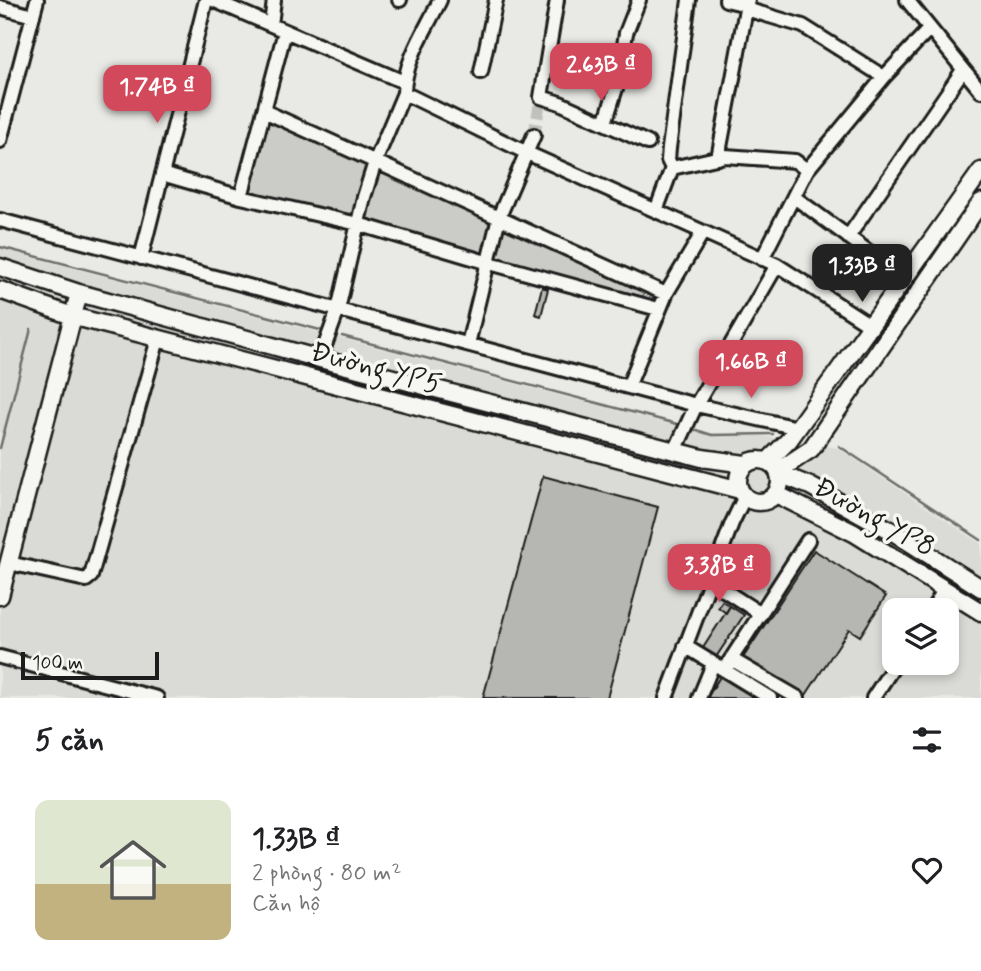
<!DOCTYPE html>
<html lang="vi">
<head>
<meta charset="utf-8">
<style>
  :root { --surface:#fff; --page:#f6f6f6; --text:#202124; --muted:#757577; --line:#e0e0e0; --accent:#d1495b }
  body { margin:0; font-family:Mynerve,sans-serif; background:var(--page); color:var(--text); height:100vh; display:flex; flex-direction:column; font-size:26px; white-space:nowrap }
  * { box-sizing:border-box; margin:0 }
  p { font-size:23px; color:var(--muted) }
  .icon { flex:none; width:38px; height:38px; fill:none; stroke:currentColor; stroke-width:2; stroke-linecap:round; stroke-linejoin:round }
  .map { position:relative; height:698px; overflow:hidden }
  .details { display:flex; flex-direction:column; background:var(--surface); flex:1 }
  .details>* { flex:none }
  .controls { position:absolute; left:882px; top:598px; display:grid; gap:14px }
  .controls a { display:grid; place-items:center; width:77px; height:77px; border-radius:14px; background:var(--surface); box-shadow:0 4px 10px #0003; font-size:35px }
  .scale { position:absolute; left:21px; bottom:18px; width:138px; box-sizing:border-box; padding-left:7px; border:4px solid #1c1c1c; border-top:0; font-size:19px; line-height:24px; white-space:nowrap; color:#1c1c1c; -webkit-text-stroke:5px #f6f6f2; paint-order:stroke }
  .price { position:absolute; translate:-50% -60px; padding:0 16px; border-radius:14px; background:var(--accent); color:#fff; font-size:23px; line-height:46px; filter:drop-shadow(0 2px 4px #0008) }
  .price::after { content:''; position:absolute; left:50%; top:42px; width:21px; height:16px; margin-left:-10px; background:inherit; clip-path:polygon(0 0,100% 0,50% 100%) }
  .price.current { background:#222; color:#fff }
  ul { padding:0; list-style:none }
  li { display:flex; align-items:center; gap:21px; height:175px; padding:0 35px }
  li+li { border-top:2px solid var(--line) }
  li span { display:grid; place-items:center; flex:none; width:196px; height:140px; border-radius:14px; color:#555 }
  li>.icon { margin-inline-start:auto }
  span .icon { width:84px; height:84px; fill:#fffc; stroke-width:1 }
  li b { font-size:30px }
  h2 { display:flex; justify-content:space-between; align-items:center; height:84px; padding:0 35px; font-size:30px }
  .map>svg:first-child { display:block }
  .built { fill:#dadad6; fill-rule:evenodd }
  .green { fill:#cbcbc7; stroke:#747472; stroke-width:2 }
  .lines { fill:none; stroke-linecap:round; stroke-linejoin:round }
  .stream { stroke:#6d6d6c; stroke-width:2.5 }
  .building { fill:#b6b6b3; stroke:#1c1c1c; stroke-width:2 }
  .minor-tunnel { stroke:#c0c0bd; stroke-width:12; stroke-dasharray:12 6; stroke-linecap:butt }
  .minor-casing { stroke:#1c1c1c; stroke-width:18 }
  .major-casing { stroke:#1c1c1c; stroke-width:21 }
  .minor { stroke:#f6f6f2; stroke-width:12 }
  .major { stroke:#f6f6f2; stroke-width:16 }
  .labels { text-anchor:middle; dominant-baseline:central; stroke-width:7; stroke-linejoin:round; paint-order:stroke }
  .street-label { font-size:28px; fill:#1c1c1c; stroke:#f6f6f2 }
</style>
</head>
<body>
<div class="map">
<svg width="981" height="698" viewBox="0 0 981 698">
  <rect width="100%" height="100%" fill="#e9e9e5"/>
  <filter id="ink" filterUnits="userSpaceOnUse"><feTurbulence type="fractalNoise" baseFrequency=".0143" numOctaves="2"/><feDisplacementMap in="SourceGraphic" scale="14" xChannelSelector="R" yChannelSelector="G"/><feConvolveMatrix kernelMatrix="1 2 1 2 8 2 1 2 1" color-interpolation-filters="sRGB"/></filter>
  <g filter="url(#ink)">
    <path class="built" d="M0,249L665,423L711,433L762,436L838,448L981,544V698H0ZM894,611H947V663H894Z"/>
    <path class="green" d="M270,121L645,291L642,299L253,196L248,190L264,125Z"/>
    <g class="lines">
      <path class="stream" d="M0,247L320,330
        M342,336L677,424
        M693,429L712,435L773,434
        M839,446L981,540
        M0,448L31,329"/>
    </g>
    <path class="building" d="M542,287L548,289L541,316L535,314Z
      M543,476L658,507L607,698H483Z
      M814,550L886,596L860,636L849,629L804,698H791L739,664Z
      M722,601L730,606L726,613L718,607Z
      M730,606L744,615L716,657L703,648Z
      M721,675L757,698H707Z"/>
    <g class="lines">
      <path class="minor-tunnel" d="M534,135L541,97"/>
      <defs>
        <path id="minor" d="M213,0L404,82
          M399,0H400
          M557,0L541,97L560,103L648,143
          M726,0L747,5
          M748,0L746,9L803,26L884,77L930,28
          M907,0L981,91
          M0,7L33,16
          M271,25L274,0
          M481,72L496,0
          M404,93L527,153L777,265L696,405L675,451
          M264,111L666,294
          M605,123L618,82L626,33L639,0
          M0,141L37,0
          M718,158L746,9
          M672,168L668,160L669,148L689,0
          M807,170L884,77
          M162,174L241,197L358,224L486,262L658,309
          M241,197L285,31
          M794,197L884,263
          M656,211L672,168L725,156L795,161L807,170L762,259
          M0,220L696,405L798,428
          M848,237L963,70
          M141,258L206,0
          M777,265L870,325
          M468,344L499,217L534,135
          M320,359L338,310L364,197L375,162L404,93C404,61 427,28 440,0
          M628,387L666,294L703,232
          M9,563L86,580L91,576L158,339
          M710,581L761,614
          M931,611L945,589
          M685,646L770,698
          M0,657L157,698
          M731,659L798,698
          M724,670L808,540
          M666,698L732,523L745,496
          M699,698L713,664
          M873,698L896,663"/>
        <path id="major" d="M0,267L79,293L320,359L702,458L745,464
          M0,290L72,316L740,490
          M738 481a21 21 0 1 1 42 0a21 21 0 1 1-42 0Z
          M768,461L789,440L981,171
          M778,471L811,449L981,202
          M780,474L810,486L890,530L981,588
          M776,494L854,533L981,612
          M0,596L79,293"/>
      </defs>
      <use href="#minor" class="minor-casing"/>
      <use href="#major" class="major-casing"/>
      <use href="#minor" class="minor"/>
      <use href="#major" class="major"/>
    </g>
  </g>
  <g class="labels">
    <g class="street-label">
      <text transform="translate(376 369) rotate(15)">Đường YP5</text>
      <text transform="translate(874 518) rotate(29)">Đường YP8</text>
    </g>
  </g>
</svg>
<div class="controls">
<a><svg class="icon" aria-label="layers" viewBox="0 0 24 24"><path d="M12 4l9 5-9 5-9-5zM3 14l9 5 9-5"/></svg></a>
</div>
<div class="scale">100 m</div>
<b class="price" style="left:601px;top:103px">2.63B ₫</b>
<b class="price" style="left:157px;top:125px">1.74B ₫</b>
<b class="price current" style="left:862px;top:304px">1.33B ₫</b>
<b class="price" style="left:751px;top:400px">1.66B ₫</b>
<b class="price" style="left:719px;top:604px">3.38B ₫</b>
</div>
<section class="details">
<h2>5 căn<svg class="icon" aria-label="filters" viewBox="0 0 24 24"><path d="M4 7h16M4 17h16"/><circle cx="9" cy="7" r="2"/><circle cx="15" cy="17" r="2"/></svg></h2>
<ul>
<li><span style="background:linear-gradient(#dfe7d0 60%,#c2b280 0)"><svg class="icon" aria-label="home" viewBox="0 0 24 24"><path d="M3 11l9-7 9 7M6 9v11h12V9"/></svg></span><div><b>1.33B ₫</b><p>2 phòng · 80 m²</p><p>Căn hộ</p></div><svg class="icon" aria-label="heart" viewBox="0 0 24 24"><path d="M12 20l-8-8c-3-5 5-10 8-4 3-6 11-1 8 4z"/></svg></li>
</ul>
</section>
</body>
</html>
